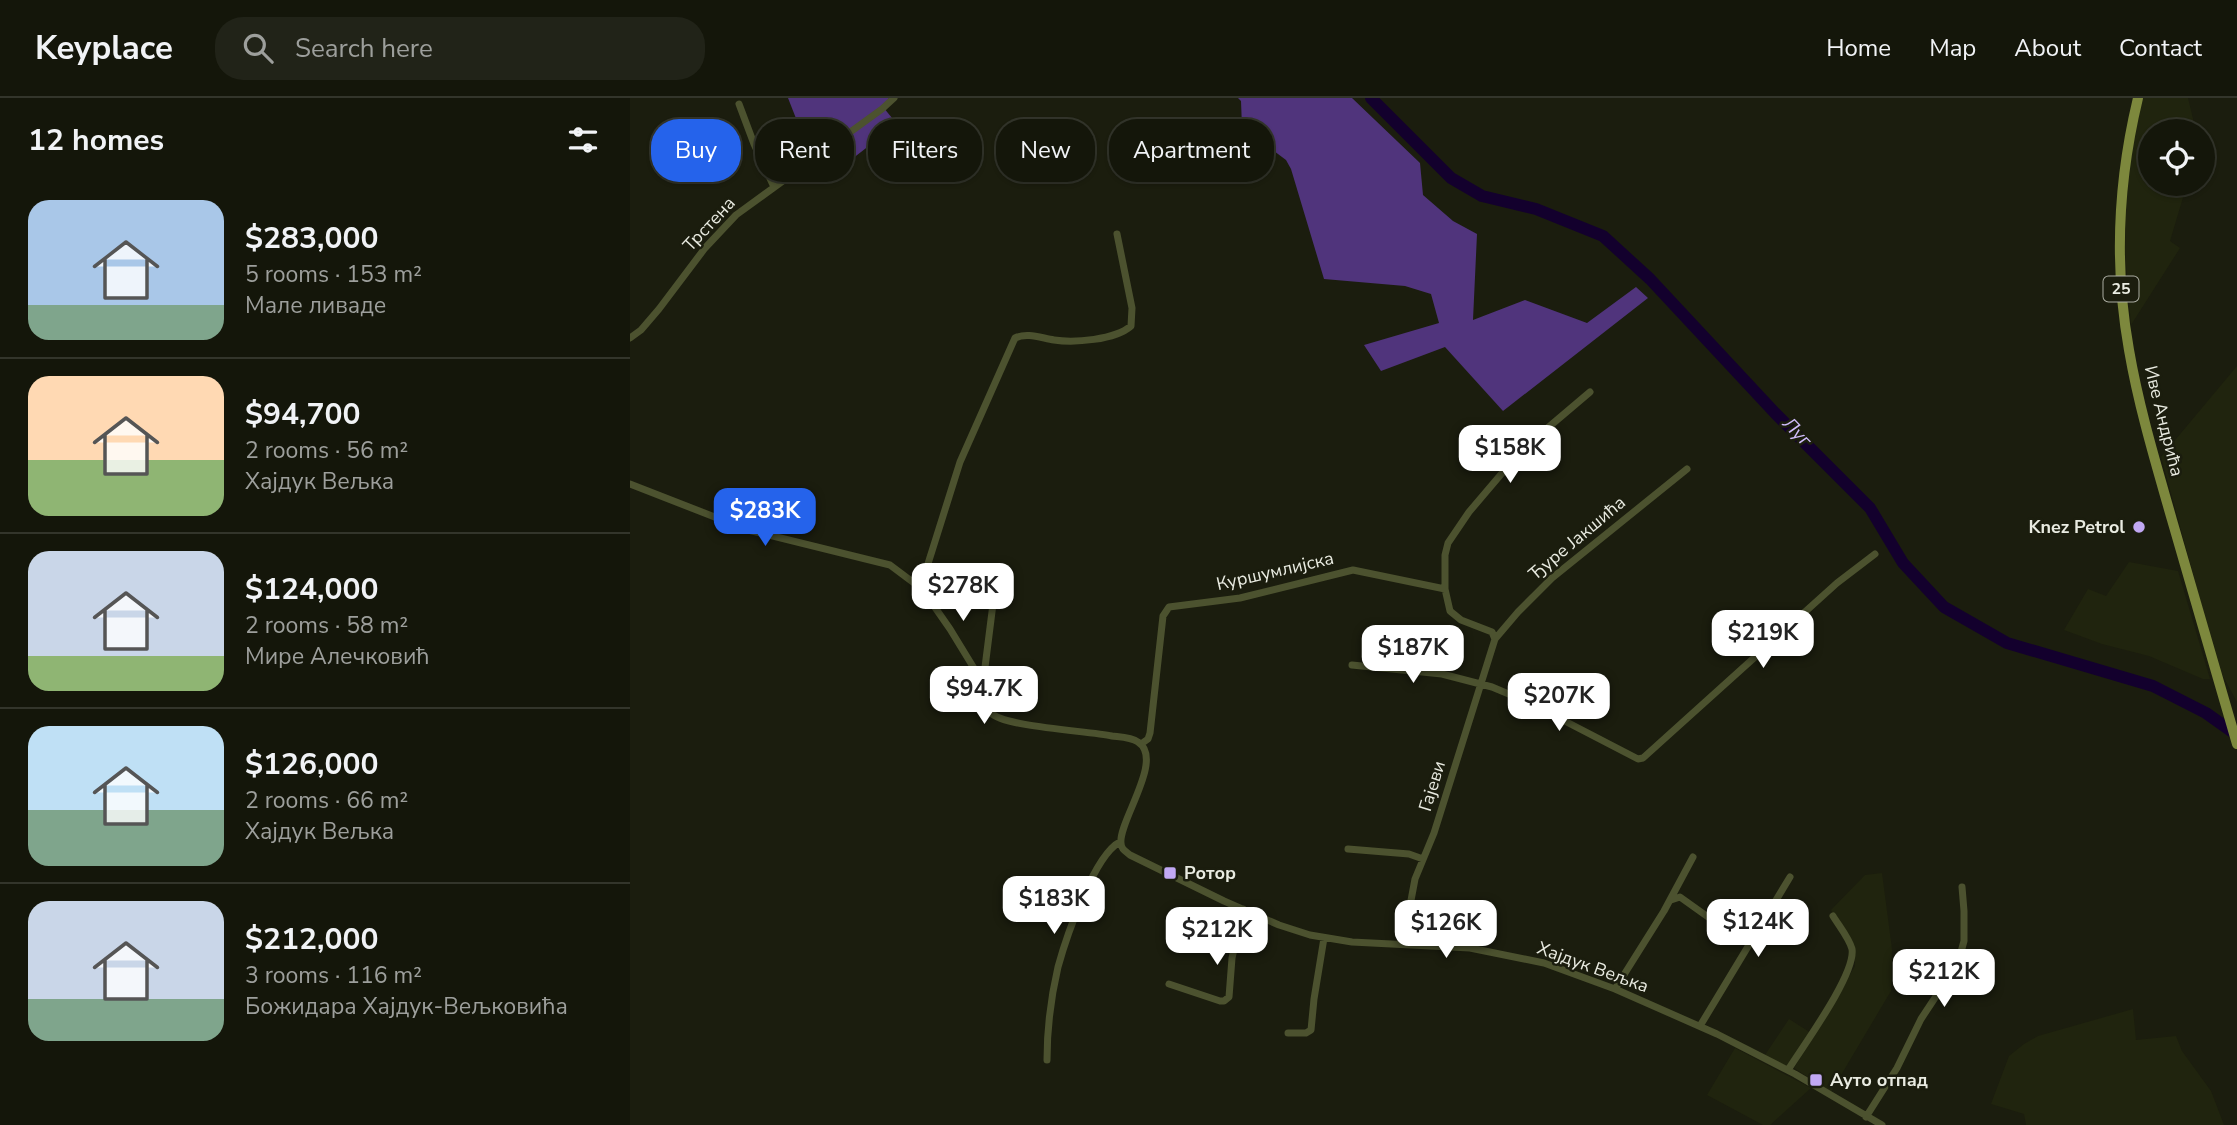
<!DOCTYPE html>
<html lang="en">
<head>
<meta charset="utf-8">
<style>
  :root { --surface:#14160a; --page:#212318; --text:#f1f3f6; --muted:#9d9f9c; --line:#33352b; --accent:#2563eb }
  body { margin:0; font-family:"Nunito Sans",sans-serif; background:var(--page); color:var(--text); height:100vh; display:flex; flex-direction:column; font-size:26px; white-space:nowrap }
  * { box-sizing:border-box; margin:0 }
  p { font-size:23px; color:var(--muted) }
  .icon { flex:none; width:38px; height:38px; fill:none; stroke:currentColor; stroke-width:2; stroke-linecap:round; stroke-linejoin:round }
  .map { position:relative; flex:1; overflow:hidden }
  .drawer { display:flex; flex-direction:column; background:var(--surface); width:630px }
  .drawer>* { flex:none }
  .hud { position:absolute; left:21px; top:21px; width:665px; height:63px; display:flex; gap:14px }
  .tools { position:absolute; left:1508px; top:21px; display:grid; gap:14px }
  .tools a { display:grid; place-items:center; width:77px; height:77px; border-radius:50%; background:var(--surface); box-shadow:0 2px 5px #0004,0 0 0 2px var(--line); font-size:35px }
  .price { position:absolute; translate:-50% -60px; padding:0 16px; border-radius:14px; background:#fff; color:#222; font-size:23px; line-height:46px; filter:drop-shadow(0 2px 4px #0008) }
  .price::after { content:''; position:absolute; left:50%; top:42px; width:21px; height:16px; margin-left:-10px; background:inherit; clip-path:polygon(0 0,100% 0,50% 100%) }
  .price.active { background:var(--accent); color:#fff }
  ul { padding:0; list-style:none }
  li { display:flex; align-items:center; gap:21px; height:175px; padding:0 28px }
  li+li { border-top:2px solid var(--line) }
  li span { display:grid; place-items:center; flex:none; width:196px; height:140px; border-radius:21px; color:#555 }
  li>.icon { margin-inline-start:auto }
  span .icon { width:84px; height:84px; fill:#fffc; stroke-width:1 }
  li b { font-size:30px }
  h2 { display:flex; justify-content:space-between; align-items:center; height:84px; padding:0 28px; font-size:30px }
  .chip { padding:0 24px; border-radius:28px; background:var(--surface); box-shadow:0 2px 5px #0004,0 0 0 2px var(--line); font-size:24px; line-height:63px }
  .chip.active { background:var(--accent); color:#fff }
  header { display:flex; align-items:center; gap:42px; box-sizing:border-box; height:98px; padding:0 35px; background:var(--surface); border-bottom:2px solid var(--line) }
  header strong { font-size:33px }
  nav { display:flex; gap:38px; margin-inline-start:auto; font-size:24px }
  .search { width:490px; height:63px; background:var(--page); display:flex; align-items:center; gap:18px; box-sizing:border-box; padding:0 24px; border-radius:28px; color:var(--muted); font-size:26px }
  main { display:flex; flex:1; min-height:0 }
  .map>svg:first-child { display:block }
  .built { fill:#20240e }
  .forest { fill:#50347c }
  .lines { fill:none; stroke-linecap:round; stroke-linejoin:round }
  .river { stroke:#13002d; stroke-width:12 }
  .street { stroke:#4c522f; stroke-width:7 }
  .primary { stroke:#7d883d; stroke-width:10 }
  .poi-dot { fill:#c1a8f3; stroke:#1b1d0e; stroke-width:2.5 }
  .labels { text-anchor:middle; dominant-baseline:central; stroke-width:5; stroke-linejoin:round; paint-order:stroke }
  .shield { fill:#1b1d0e; stroke:#abada2; stroke-width:2 }
  .shield-label { font-size:16px; font-weight:bold; fill:#e9ebe1 }
  .street-label { font-size:18px; fill:#e9ebe1; stroke:#1b1d0e }
  .poi-label { font-size:18px; font-weight:bold; fill:#e9ebe1; stroke:#1b1d0e; text-anchor:start }
  .water-label { font-size:19px; font-style:italic; fill:#d0bcfb; stroke:#1b1d0e }
</style>
</head>
<body>
<header>
<strong>Keyplace</strong>
<div class="search"><svg class="icon" aria-label="search" viewBox="0 0 24 24"><circle cx="10" cy="10" r="6"/><path d="M15 15l6 6"/></svg>Search here</div>
<nav><a>Home</a><a>Map</a><a>About</a><a>Contact</a></nav>
</header>
<main>
<section class="drawer">
<h2>12 homes<svg class="icon" aria-label="filters" viewBox="0 0 24 24"><path d="M4 7h16M4 17h16"/><circle cx="9" cy="7" r="2"/><circle cx="15" cy="17" r="2"/></svg></h2>
<ul>
<li><span style="background:linear-gradient(#a9c7e8 75%,#7fa58c 0)"><svg class="icon" aria-label="home" viewBox="0 0 24 24"><path d="M3 11l9-7 9 7M6 9v11h12V9"/></svg></span><div><b>$283,000</b><p>5 rooms · 153 m²</p><p>Мале ливаде</p></div></li>
<li><span style="background:linear-gradient(#ffd9b3 60%,#8fb573 0)"><svg class="icon" aria-label="home" viewBox="0 0 24 24"><path d="M3 11l9-7 9 7M6 9v11h12V9"/></svg></span><div><b>$94,700</b><p>2 rooms · 56 m²</p><p>Хајдук Вељка</p></div></li>
<li><span style="background:linear-gradient(#c9d6e8 75%,#8fb573 0)"><svg class="icon" aria-label="home" viewBox="0 0 24 24"><path d="M3 11l9-7 9 7M6 9v11h12V9"/></svg></span><div><b>$124,000</b><p>2 rooms · 58 m²</p><p>Мире Алечковић</p></div></li>
<li><span style="background:linear-gradient(#bfe0f5 60%,#7fa58c 0)"><svg class="icon" aria-label="home" viewBox="0 0 24 24"><path d="M3 11l9-7 9 7M6 9v11h12V9"/></svg></span><div><b>$126,000</b><p>2 rooms · 66 m²</p><p>Хајдук Вељка</p></div></li>
<li><span style="background:linear-gradient(#c9d6e8 70%,#7fa58c 0)"><svg class="icon" aria-label="home" viewBox="0 0 24 24"><path d="M3 11l9-7 9 7M6 9v11h12V9"/></svg></span><div><b>$212,000</b><p>3 rooms · 116 m²</p><p>Божидара Хајдук-Вељковића</p></div></li>
</ul>
</section>
<div class="map">
<svg width="1607" height="1027" viewBox="0 0 1607 1027">
  <rect width="100%" height="100%" fill="#1b1d0e"/>
  <path class="built" d="M1512,0H1558L1566,33H1521V86H1557L1540,143L1550,150L1501,227L1495,154L1496,82Z
    M1607,268V604L1589,571L1531,359Z
    M1499,464L1548,473L1580,581H1573L1519,558L1472,546L1434,532L1458,491L1476,498Z
    M1252,775L1262,851L1261,893L1201,994L1164,970L1225,868V854L1221,844L1201,812L1235,777Z
    M1503,911L1506,942L1546,938L1552,953L1581,993L1594,1027H1396L1394,1016L1361,1006L1379,958L1394,946L1408,938Z
    M1159,921L1181,935L1157,969L1135,957Z
    M1105,950L1181,990L1140,1027H1133L1077,997Z"/>
  <path class="forest" d="M158,0H259L253,9L267,26L204,75L161,37L169,28Z
    M608,0H722L790,65L793,97L823,123L847,136L843,222L895,202L957,225L1006,189L1018,200L873,313L815,249L751,273L734,247L809,225L801,196L775,188L694,181L661,71L656,62L612,29L611,3Z"/>
  <g class="lines">
    <path class="river" d="M741,0L821,80L852,98L906,111L973,138L1020,181L1145,315L1240,410L1273,465L1314,509L1377,545L1523,588L1576,615L1607,637"/>
    <path class="street" d="M109,6L124,46L144,89
      M0,240L11,232L29,211L75,150L106,117L252,11L264,0
      M0,386L118,432L260,467L284,485L304,508L320,531L353,585
      M366,482L353,585C353,596 352,606 361,615C374,629 459,633 482,638C490,639 501,639 508,644C535,661 488,724 491,745C491,751 495,753 500,757L594,803L649,827L680,837L722,844L840,850L914,865L985,891L1087,936L1165,976L1252,1027
      M284,485L296,472L330,364L385,240C397,234 411,240 424,242C444,245 485,242 501,228L502,210L487,136
      M865,541L862,534L831,522L820,513L815,491V457L818,445L839,414L873,374L914,333L960,294
      M722,567L812,576L862,589L900,605L1008,661L1013,660L1207,485L1245,456
      M511,646L518,641L520,635L533,518L539,509L610,500L723,472L815,491
      M718,751L779,756L793,761
      M1041,802L1050,799L1078,819
      M773,845L785,781L804,735L865,541L888,514L922,480L1057,371
      M539,886L590,903H594L599,899L602,860L613,811
      M985,891L1034,813L1063,759
      M1070,928L1160,779
      M658,935H676L681,932L684,901L694,840
      M417,962C417,931 421,899 428,869C436,840 464,757 490,744
      M1158,972C1173,948 1226,876 1222,851C1219,840 1209,828 1203,818
      M1236,1019L1267,970L1291,921L1328,865L1334,843V813L1332,789"/>
    <path class="primary" d="M1508,0C1488,83 1484,168 1499,252C1509,310 1526,366 1542,422C1564,497 1585,571 1607,646"/>
  </g>
  <g class="poi-dot">
    <circle cx="1509" cy="429" r="7"/>
    <rect x="533" y="768" width="14" height="14" rx="3.5"/>
    <rect x="1179" y="975" width="14" height="14" rx="3.5"/>
  </g>
  <g class="labels">
    <rect class="shield" x="1473.5" y="178.5" width="35" height="25" rx="5"/>
    <g class="shield-label">
      <text x="1491" y="191">25</text>
    </g>
    <g class="street-label">
      <text transform="translate(79 126) rotate(-47)">Трстена</text>
      <text transform="translate(1534 323) rotate(76)">Иве Андрића</text>
      <text transform="translate(947 440) rotate(-40)">Ђуре Јакшића</text>
      <text transform="translate(645 473) rotate(-13)">Куршумлијска</text>
      <text transform="translate(802 688) rotate(-73)">Гајеви</text>
      <text transform="translate(963 869) rotate(20)">Хајдук Вељка</text>
    </g>
    <g class="poi-label">
      <text x="1495" y="429" text-anchor="end">Knez Petrol</text>
      <text x="554" y="775">Ротор</text>
      <text x="1200" y="982">Ауто отпад</text>
    </g>
    <g class="water-label">
      <text transform="translate(1167 334) rotate(46)">Луг</text>
    </g>
  </g>
</svg>
<div class="tools">
<a><svg class="icon" aria-label="locate" viewBox="0 0 24 24"><circle cx="12" cy="12" r="6"/><path d="M12 2v4M12 18v4M2 12h4M18 12h4"/></svg></a>
</div>
<b class="price" style="left:880px;top:387px">$158K</b>
<b class="price active" style="left:135px;top:450px">$283K</b>
<b class="price" style="left:333px;top:525px">$278K</b>
<b class="price" style="left:1133px;top:572px">$219K</b>
<b class="price" style="left:783px;top:587px">$187K</b>
<b class="price" style="left:354px;top:628px">$94.7K</b>
<b class="price" style="left:929px;top:635px">$207K</b>
<b class="price" style="left:424px;top:838px">$183K</b>
<b class="price" style="left:1128px;top:861px">$124K</b>
<b class="price" style="left:816px;top:862px">$126K</b>
<b class="price" style="left:587px;top:869px">$212K</b>
<b class="price" style="left:1314px;top:911px">$212K</b>
<div class="hud">
<a class="chip active">Buy</a>
<a class="chip">Rent</a>
<a class="chip">Filters</a>
<a class="chip">New</a>
<a class="chip">Apartment</a>
</div>
</div>
</main>
</body>
</html>
